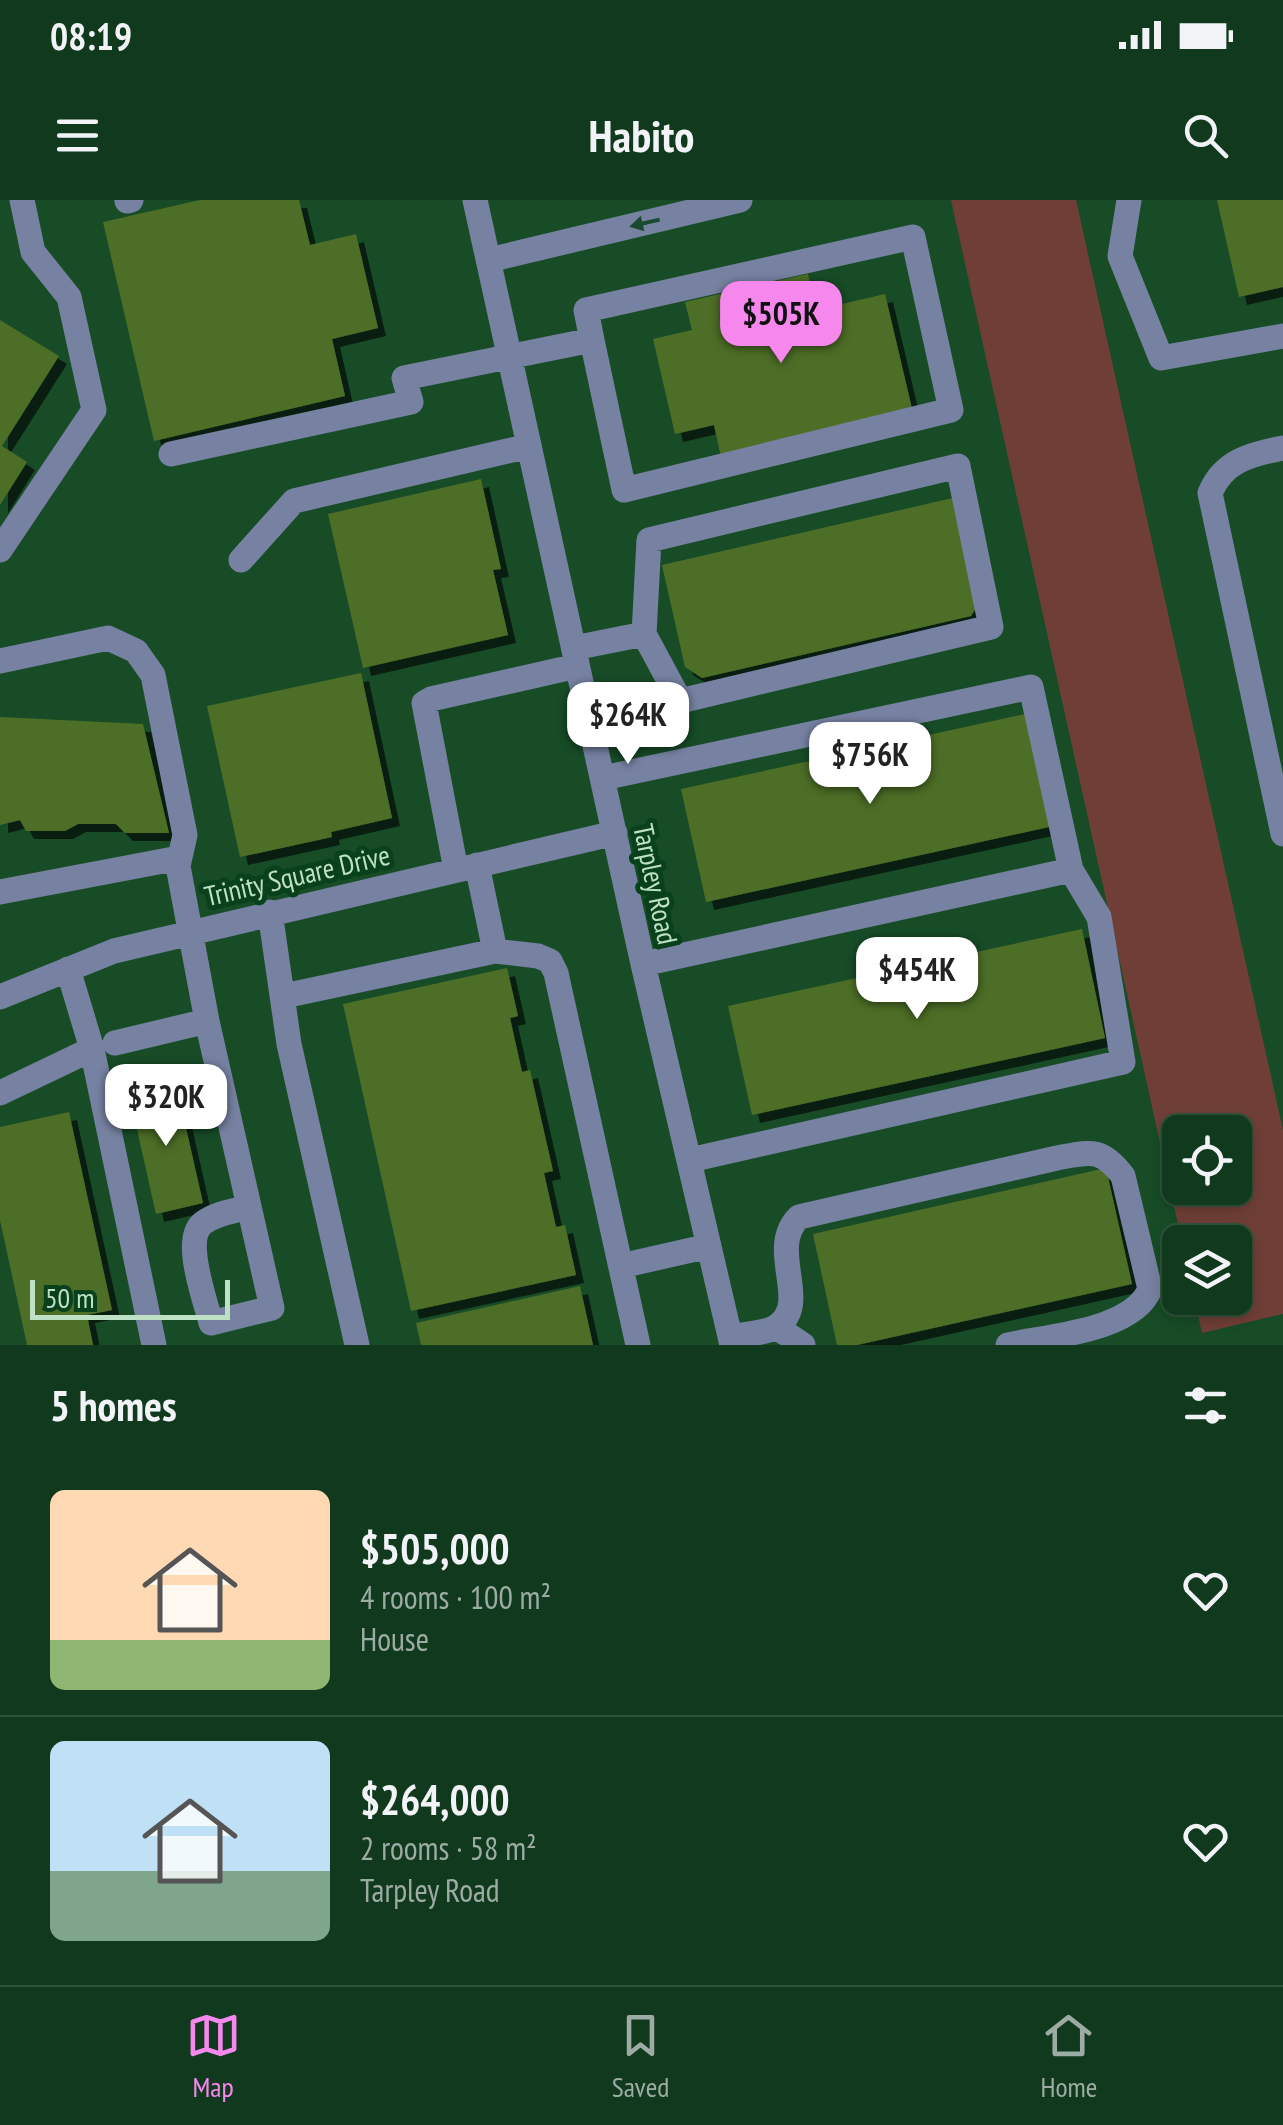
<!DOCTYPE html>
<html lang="en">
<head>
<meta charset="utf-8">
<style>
  :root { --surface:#11391d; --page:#1e442a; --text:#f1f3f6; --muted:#9caca4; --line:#30533b; --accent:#f688ed }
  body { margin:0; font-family:"PT Sans Narrow",sans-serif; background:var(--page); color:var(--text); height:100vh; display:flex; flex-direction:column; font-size:38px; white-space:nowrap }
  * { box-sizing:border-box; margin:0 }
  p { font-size:32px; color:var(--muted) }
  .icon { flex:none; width:55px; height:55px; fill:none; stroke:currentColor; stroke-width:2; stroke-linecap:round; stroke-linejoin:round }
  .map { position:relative; height:1145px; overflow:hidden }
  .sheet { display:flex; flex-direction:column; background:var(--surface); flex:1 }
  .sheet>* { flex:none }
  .tools { position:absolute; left:1162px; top:915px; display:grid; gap:20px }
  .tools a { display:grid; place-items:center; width:90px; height:90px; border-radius:15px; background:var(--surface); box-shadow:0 5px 15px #0003,0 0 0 2px var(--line); font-size:50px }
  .scale { position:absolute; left:30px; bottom:25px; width:200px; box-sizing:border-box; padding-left:10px; border:5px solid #bee0c4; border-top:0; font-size:28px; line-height:35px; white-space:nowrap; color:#bee0c4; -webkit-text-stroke:8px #09411d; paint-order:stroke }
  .price { position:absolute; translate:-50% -85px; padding:0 22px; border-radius:20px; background:#fff; color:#222; font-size:32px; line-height:65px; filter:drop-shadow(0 2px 5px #0008) }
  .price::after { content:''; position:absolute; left:50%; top:60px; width:30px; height:22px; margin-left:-15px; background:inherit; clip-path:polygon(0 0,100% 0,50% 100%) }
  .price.current { background:var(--accent); color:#111 }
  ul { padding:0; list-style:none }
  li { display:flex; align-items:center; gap:30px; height:250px; padding:0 50px }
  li+li { border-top:2px solid var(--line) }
  li span { display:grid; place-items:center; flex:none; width:280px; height:200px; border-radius:15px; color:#555 }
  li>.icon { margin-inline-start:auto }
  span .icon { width:120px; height:120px; fill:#fffc; stroke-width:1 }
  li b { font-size:42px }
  h2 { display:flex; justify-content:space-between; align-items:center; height:120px; padding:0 50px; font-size:42px }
  .status { display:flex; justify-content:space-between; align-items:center; height:70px; padding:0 50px; background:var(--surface); direction:ltr }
  .status svg { height:28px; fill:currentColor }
  header { display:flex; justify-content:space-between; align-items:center; height:130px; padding:0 50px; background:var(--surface); font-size:45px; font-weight:700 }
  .tab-bar { display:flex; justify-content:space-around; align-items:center; height:140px; border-top:2px solid var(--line); background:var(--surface); font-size:28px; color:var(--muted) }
  .tab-bar a { display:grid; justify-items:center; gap:5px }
  .tab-bar .current { color:var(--accent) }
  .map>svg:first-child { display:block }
  .green { fill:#6f3f37; fill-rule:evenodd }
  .building { fill:#4e6e28; filter:url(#shadow) }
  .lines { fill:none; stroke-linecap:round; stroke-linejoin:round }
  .minor { stroke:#7782a2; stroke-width:25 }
  .oneway { fill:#1a4b31 }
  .labels { text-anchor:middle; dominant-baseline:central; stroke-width:10; stroke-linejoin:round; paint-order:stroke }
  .street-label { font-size:28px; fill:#bee0c4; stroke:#09411d }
</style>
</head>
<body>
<div class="status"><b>08:19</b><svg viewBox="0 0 49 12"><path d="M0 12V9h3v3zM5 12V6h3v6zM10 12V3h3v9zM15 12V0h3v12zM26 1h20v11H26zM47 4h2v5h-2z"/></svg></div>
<header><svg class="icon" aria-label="menu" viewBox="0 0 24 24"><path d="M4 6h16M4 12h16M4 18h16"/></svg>Habito<svg class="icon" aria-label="search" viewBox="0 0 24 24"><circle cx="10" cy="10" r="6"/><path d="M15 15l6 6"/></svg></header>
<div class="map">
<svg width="1283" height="1145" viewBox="0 0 1283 1145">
  <defs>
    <filter id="shadow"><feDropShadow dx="8" dy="8" stdDeviation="0" flood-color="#0009"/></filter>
  </defs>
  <rect width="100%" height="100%" fill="#174c27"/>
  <path class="green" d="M951,0H1076L1283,930V1114L1202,1133L1194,1098H1235V1042H1182ZM1180,932H1235V988H1180Z"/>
  <path class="building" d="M200,0H299L310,45L356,34L378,128L332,139L345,196L154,241L103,22Z
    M1217,0H1283V87L1239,97Z
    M808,74L816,110L885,94L913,213L721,257L714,225L675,234L653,139L692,130L685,102Z
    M0,120L59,156L2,246L27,262L0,305Z
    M481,279L501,369L493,370L508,435L363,468L328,314Z
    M957,297L981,400L971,416L702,478L685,467L662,365Z
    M361,473L392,618L331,632L332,637L240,657L207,506Z
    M1034,512L1058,625L706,702L681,589Z
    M0,517L143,524L169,633H125L116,624H78L65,631H26L20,620L0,625Z
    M1082,729L1105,838L752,915L728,806Z
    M507,768L518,816L510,818L522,872L530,870L553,971L544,973L556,1027L565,1025L576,1075L411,1111L343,804Z
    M176,884L203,1003L156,1014L129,894Z
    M69,912L112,1110L87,1115L93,1145H27L0,1020V927Z
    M1106,968L1132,1084L857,1145H837L813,1034Z
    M580,1086L593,1145H421L416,1123Z"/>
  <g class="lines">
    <path class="minor" d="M475,0L643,764L732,1145
      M1129,0L1120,56L1161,158L1283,136
      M127,1L131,0
      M489,60L740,0
      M1283,248C1251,254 1223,261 1210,293L1283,634
      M171,254L411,202L404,178L592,140L586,110L913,37L951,210L624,290L592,140
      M0,350L94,210L69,97L33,52L22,0
      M241,360L294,301L529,246
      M574,448L644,434L680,501L991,427L958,266L649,340L644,434
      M0,461L108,438L136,451L153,475L185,635L178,666L207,821L115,843
      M603,578L1031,487L1071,670L643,764
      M477,665L495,751
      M456,670L424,503L431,499L577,466
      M0,692L179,658
      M270,712L289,844L357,1145
      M68,769L92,849L154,1145
      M284,796L495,751L538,756L550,761L556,773L638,1145
      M0,797L114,751L615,633
      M207,821L272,1108L211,1123C205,1099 182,1039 203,1023C216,1013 235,1011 249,1007
      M0,893L92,849
      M690,960L1123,862L1099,717L1071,670
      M621,1066L709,1046
      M776,1127L803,1145
      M730,1137C743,1134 766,1134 777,1126C812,1103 766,1049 799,1017L1057,958C1090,952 1101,947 1123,976L1150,1089C1133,1131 1048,1136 1008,1145"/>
  </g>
  <defs><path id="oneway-solid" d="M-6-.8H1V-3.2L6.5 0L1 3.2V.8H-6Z" transform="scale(2.5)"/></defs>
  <use class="oneway" href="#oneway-solid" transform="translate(645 23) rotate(167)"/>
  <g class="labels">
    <g class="street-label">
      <text transform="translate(297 675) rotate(-13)">Trinity Square Drive</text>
      <text transform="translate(656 684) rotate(78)">Tarpley Road</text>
    </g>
  </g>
</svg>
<div class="tools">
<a><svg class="icon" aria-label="locate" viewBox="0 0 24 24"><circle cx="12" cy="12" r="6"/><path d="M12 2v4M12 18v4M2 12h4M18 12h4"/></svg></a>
<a><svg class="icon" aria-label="layers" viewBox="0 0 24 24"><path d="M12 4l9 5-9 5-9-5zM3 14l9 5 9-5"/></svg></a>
</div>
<div class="scale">50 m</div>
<b class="price current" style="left:781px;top:166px">$505K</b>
<b class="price" style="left:628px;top:567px">$264K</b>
<b class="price" style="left:870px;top:607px">$756K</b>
<b class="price" style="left:917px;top:822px">$454K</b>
<b class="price" style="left:166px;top:949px">$320K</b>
</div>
<section class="sheet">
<h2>5 homes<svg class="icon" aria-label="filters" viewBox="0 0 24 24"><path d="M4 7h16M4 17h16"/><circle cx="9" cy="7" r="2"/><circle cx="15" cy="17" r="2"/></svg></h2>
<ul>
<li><span style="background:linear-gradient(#ffd9b3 75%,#8fb573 0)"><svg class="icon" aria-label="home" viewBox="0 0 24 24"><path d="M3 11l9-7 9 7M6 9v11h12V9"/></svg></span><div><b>$505,000</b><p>4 rooms · 100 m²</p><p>House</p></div><svg class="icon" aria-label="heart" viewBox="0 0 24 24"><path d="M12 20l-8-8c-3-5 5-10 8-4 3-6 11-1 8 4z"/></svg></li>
<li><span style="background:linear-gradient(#bfe0f5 65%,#7fa58c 0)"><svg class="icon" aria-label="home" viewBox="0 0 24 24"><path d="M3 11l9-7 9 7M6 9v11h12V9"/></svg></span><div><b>$264,000</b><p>2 rooms · 58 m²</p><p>Tarpley Road</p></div><svg class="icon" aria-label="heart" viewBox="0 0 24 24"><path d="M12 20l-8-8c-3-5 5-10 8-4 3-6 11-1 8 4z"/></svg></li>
</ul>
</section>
<nav class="tab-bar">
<a class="current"><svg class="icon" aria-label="map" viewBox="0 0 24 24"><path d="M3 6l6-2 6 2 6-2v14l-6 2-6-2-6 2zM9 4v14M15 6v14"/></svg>Map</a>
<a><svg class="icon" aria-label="saved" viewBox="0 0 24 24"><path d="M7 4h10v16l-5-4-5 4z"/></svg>Saved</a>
<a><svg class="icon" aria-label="home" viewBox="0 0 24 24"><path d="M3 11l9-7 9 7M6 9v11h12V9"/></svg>Home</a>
</nav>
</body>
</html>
